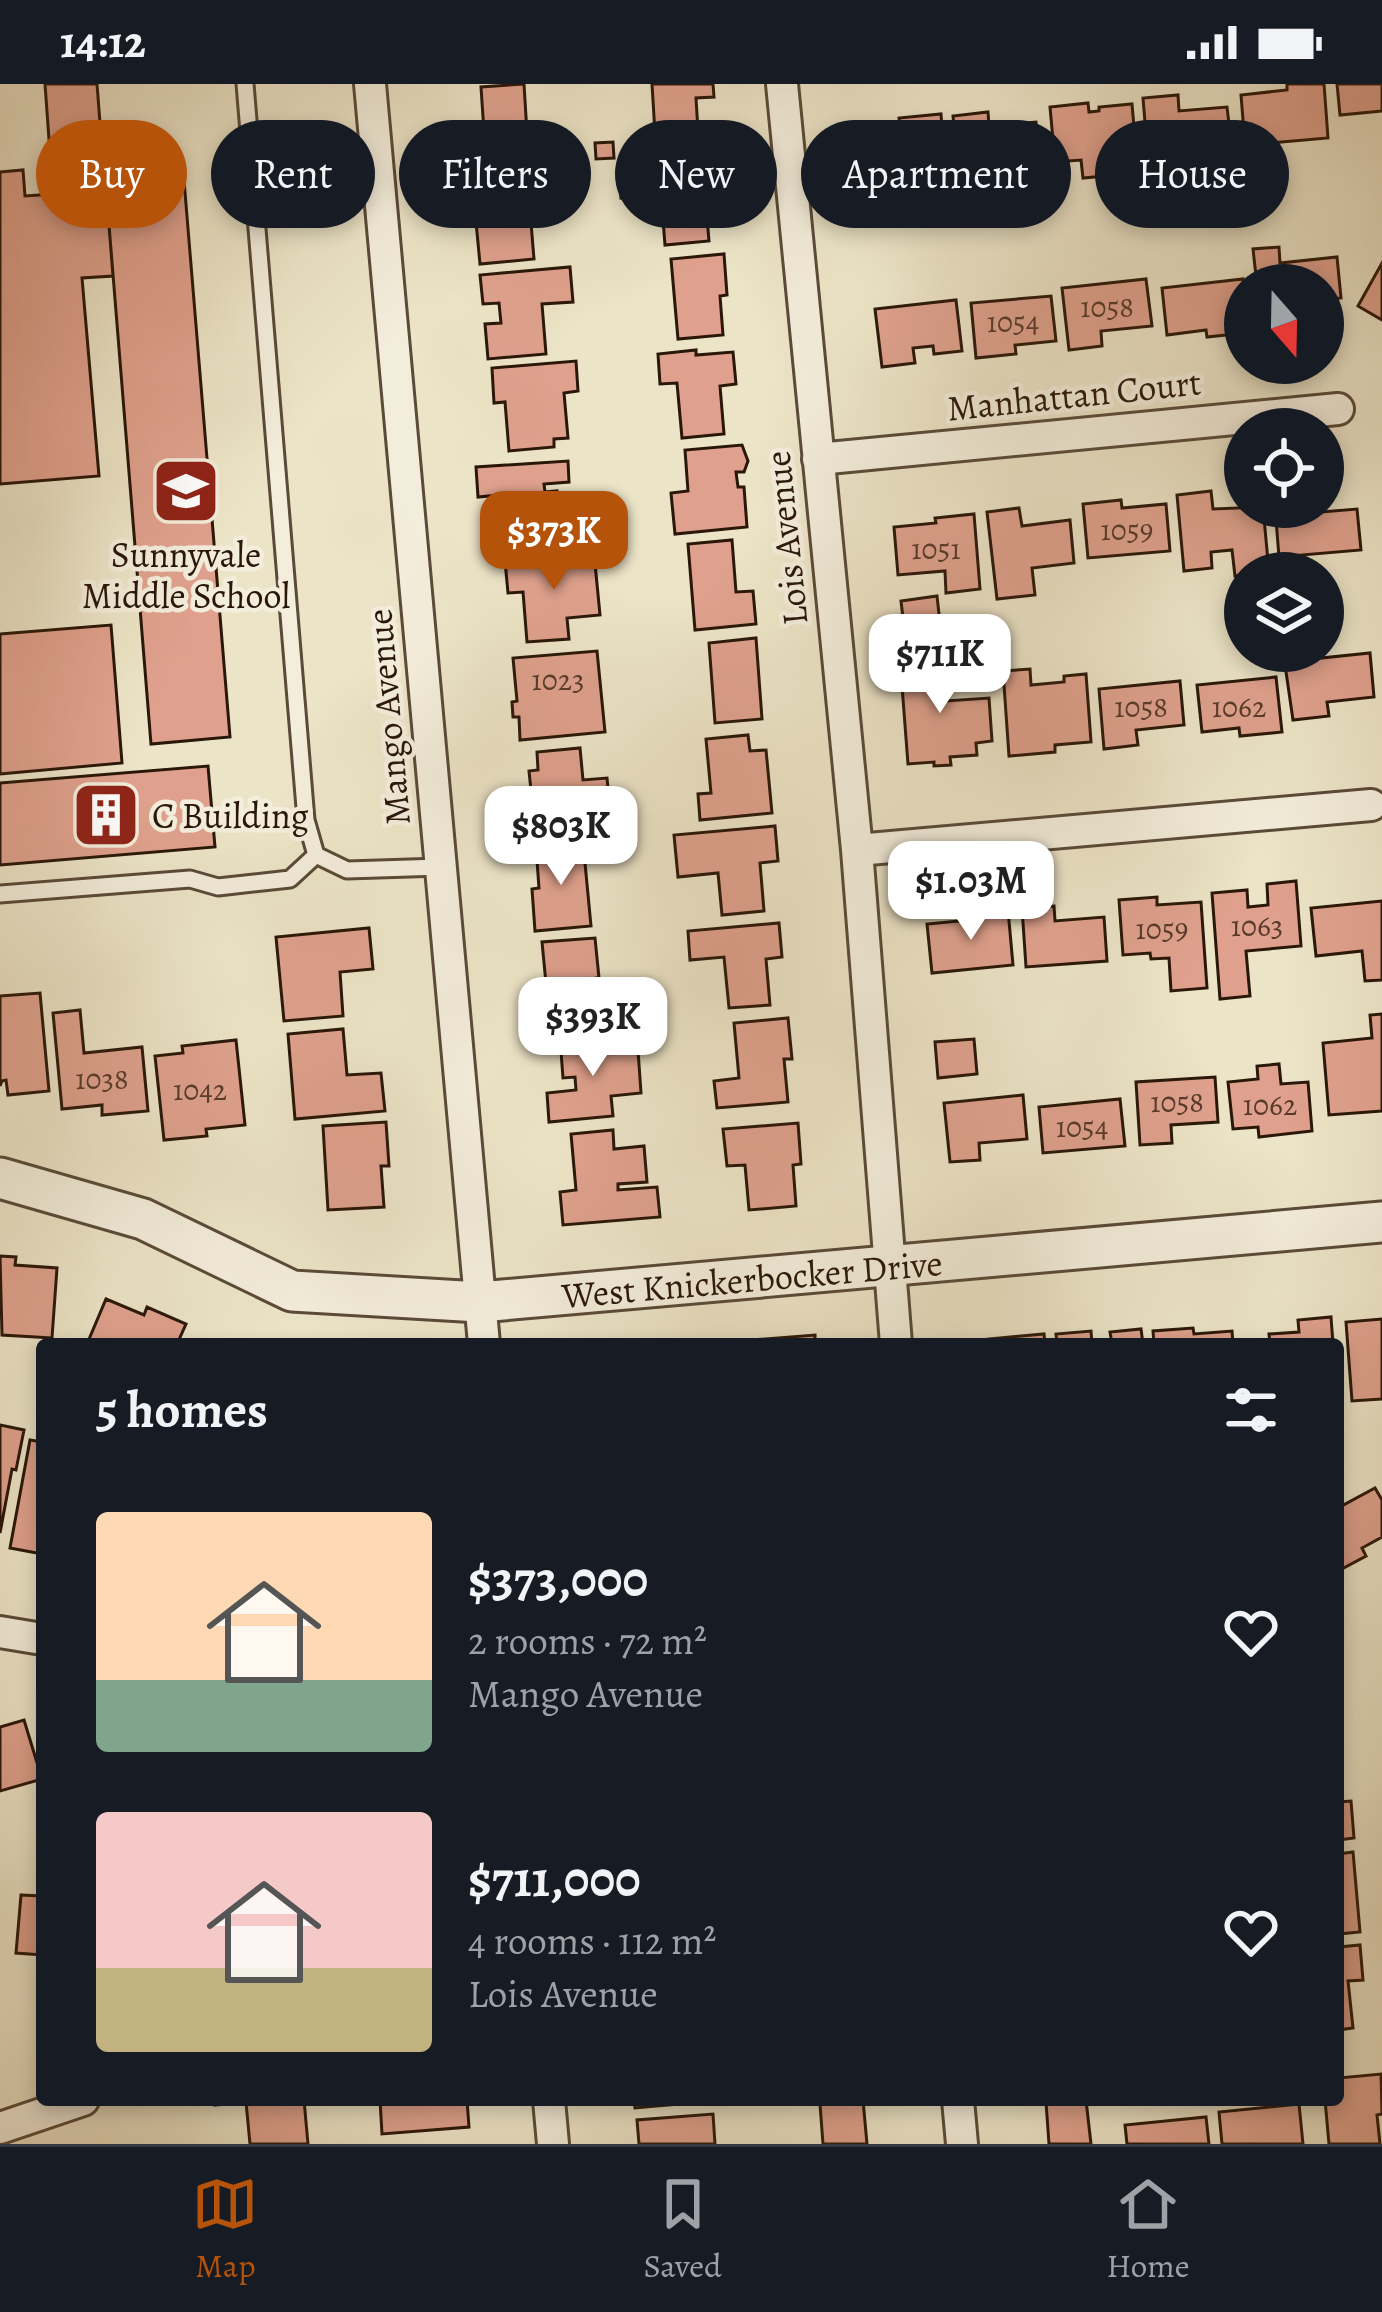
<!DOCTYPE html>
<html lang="en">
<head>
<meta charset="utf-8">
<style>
  :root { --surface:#171b24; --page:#242831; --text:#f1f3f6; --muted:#9ea1a6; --line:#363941; --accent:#b45309 }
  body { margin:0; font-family:Alegreya,serif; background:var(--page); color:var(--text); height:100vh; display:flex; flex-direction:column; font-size:45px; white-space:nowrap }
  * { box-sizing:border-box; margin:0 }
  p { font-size:39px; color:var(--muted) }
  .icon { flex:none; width:66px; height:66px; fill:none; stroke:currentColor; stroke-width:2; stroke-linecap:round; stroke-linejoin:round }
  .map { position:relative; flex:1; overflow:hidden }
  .drawer { position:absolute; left:36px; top:1254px; width:1308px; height:768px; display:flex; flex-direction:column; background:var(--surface); border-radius:12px; box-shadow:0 6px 18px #0003 }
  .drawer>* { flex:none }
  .guide { position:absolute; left:36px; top:36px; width:1311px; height:108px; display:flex; gap:24px }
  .needle { width:78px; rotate:160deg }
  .controls { position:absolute; left:1224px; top:180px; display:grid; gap:24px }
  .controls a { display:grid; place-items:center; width:120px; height:120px; border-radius:50%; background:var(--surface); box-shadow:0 6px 18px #0003; font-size:60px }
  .price { position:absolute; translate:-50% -102px; padding:0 27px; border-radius:24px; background:#fff; color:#222; font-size:39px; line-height:78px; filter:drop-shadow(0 3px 6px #0008) }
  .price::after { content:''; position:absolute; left:50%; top:72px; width:36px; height:27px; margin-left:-18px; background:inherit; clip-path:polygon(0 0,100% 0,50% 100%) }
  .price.active { background:var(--accent); color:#fff }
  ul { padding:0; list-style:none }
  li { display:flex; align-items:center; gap:36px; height:300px; padding:0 60px }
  li span { display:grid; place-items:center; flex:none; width:336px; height:240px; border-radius:12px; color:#555 }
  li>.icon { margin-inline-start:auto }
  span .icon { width:144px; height:144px; fill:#fffc; stroke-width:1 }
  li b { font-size:51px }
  h2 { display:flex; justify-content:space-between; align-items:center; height:144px; padding:0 60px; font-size:51px }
  .pill { padding:0 42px; border-radius:54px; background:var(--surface); box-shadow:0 6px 18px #0003; font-size:42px; line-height:108px }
  .pill.active { background:var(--accent); color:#fff }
  .status { display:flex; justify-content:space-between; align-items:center; height:84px; padding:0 60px; background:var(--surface); direction:ltr }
  .status svg { height:33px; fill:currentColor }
  .menu { display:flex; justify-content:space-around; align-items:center; height:168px; border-top:3px solid var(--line); background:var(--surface); font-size:33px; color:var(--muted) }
  .menu a { display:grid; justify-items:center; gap:6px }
  .menu .active { color:var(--accent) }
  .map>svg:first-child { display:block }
  .building { fill:#dfa18d; stroke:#2a1709; stroke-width:3 }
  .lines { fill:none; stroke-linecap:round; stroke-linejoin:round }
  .service-casing { stroke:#5a4a38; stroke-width:21 }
  .minor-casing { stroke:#5a4a38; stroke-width:36 }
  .tertiary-casing { stroke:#5a4a38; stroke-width:45 }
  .service { stroke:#f3eddb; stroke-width:15 }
  .minor { stroke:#f3eddb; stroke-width:30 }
  .tertiary { stroke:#f3eddb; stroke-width:39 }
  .labels { text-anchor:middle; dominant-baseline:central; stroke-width:9; stroke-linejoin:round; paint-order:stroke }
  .number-label { font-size:30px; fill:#573a2a }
  .street-label { font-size:36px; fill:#2a1709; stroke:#f3eddb }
  .poi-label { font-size:36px; fill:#2a1709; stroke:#f3eddb }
</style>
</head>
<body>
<div class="status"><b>14:12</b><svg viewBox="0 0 49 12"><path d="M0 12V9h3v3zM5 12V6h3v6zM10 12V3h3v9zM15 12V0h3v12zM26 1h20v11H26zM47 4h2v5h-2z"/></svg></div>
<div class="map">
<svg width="1382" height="2060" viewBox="0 0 1382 2060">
  <rect width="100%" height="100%" fill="#ece4c7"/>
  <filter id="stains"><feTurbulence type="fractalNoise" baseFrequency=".00167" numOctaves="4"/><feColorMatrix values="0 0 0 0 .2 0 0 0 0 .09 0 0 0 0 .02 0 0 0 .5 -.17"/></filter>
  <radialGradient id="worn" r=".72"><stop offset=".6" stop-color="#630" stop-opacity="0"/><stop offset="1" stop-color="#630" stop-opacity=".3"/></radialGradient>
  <path class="building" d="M45,0H97L103,78L51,83Z
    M524,0L527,49L565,46L566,75L468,82L466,49L484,48L481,3Z
    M652,0H713L714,13L696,14L699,63L656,66Z
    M1287,0H1324L1328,54L1245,61L1241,11L1287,6Z
    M1337,0H1382V27L1340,31Z
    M1178,11L1179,27L1227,23L1232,65L1189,69L1193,109L1151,112L1143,14Z
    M1088,19L1089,28L1099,27V23L1132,20L1138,89L1083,94L1081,76L1055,78L1050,23Z
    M988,28L989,42L1036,38L1040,79L987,84L989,103L960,106L953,32Z
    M941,30L945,85L862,92L858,46L900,42L899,34Z
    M613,58L614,74L596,75L595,59Z
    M716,75L719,109L705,110L709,157L665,161L661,110L621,114L618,83Z
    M124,77L126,102L106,104L113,192L82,194L99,392L0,400V88L23,86L25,112L54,110L51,83Z
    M1266,77L1267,99H1249L1248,78Z
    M578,85L579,101L560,103L558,87Z
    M527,91L534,175L480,180L476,138L483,137L479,95Z
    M184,96L230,653L151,660L106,104Z
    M1279,163L1280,179L1337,173L1341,214L1323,216V201H1257L1253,165Z
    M724,170L727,211L720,212L723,251L678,255L671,175Z
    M1382,179V236L1358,222Z
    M570,183L573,218L542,220L546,270L488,275L485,240L501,239L499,219L483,220L480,191Z
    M1146,195L1152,242L1101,247L1102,262L1069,266L1062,204Z
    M1243,195L1245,249L1207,253L1206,246L1167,251L1162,204Z
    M1051,212L1056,257L1015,261L1016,270L976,274L971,219Z
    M956,216L962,267L934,270L933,262L913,264L915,279L882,283L875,225Z
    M696,266V271L733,268L736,300L720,302L724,350L682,354L677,299L660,300L658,270Z
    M576,277L578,307L564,309L568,354L554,355V363L509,367L505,318L494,319L492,284Z
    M742,361L748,377L744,388H736L738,403H744L747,443L675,450L671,409L688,407L685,366Z
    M568,377L569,398L544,400L545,408L557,407V422L574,421L577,459L504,465L500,411L478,413L476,383Z
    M1211,407L1213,425L1263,423L1269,488L1235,492L1232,466L1211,468L1212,484L1184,487L1177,411Z
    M1121,416L1122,424L1166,420L1170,467L1088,474L1083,420Z
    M1275,423H1309L1310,429L1357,425L1361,466L1279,473Z
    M1019,424L1022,442L1070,436L1074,479L1032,484L1035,511L997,515L987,428Z
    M974,430L980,505L946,509L945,487L898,491L894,443L936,439L935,434Z
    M732,456L736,508L753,507L756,540L695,546L688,460Z
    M594,469L600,531L567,534L569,555L527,558L523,508L508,509L505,477Z
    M937,512L940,539L904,543L901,517Z
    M111,541L122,679L0,690V550Z
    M756,554L762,635L715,639L709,559Z
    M597,567L605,648L520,656L519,633H513L512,618L517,617L513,574Z
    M1283,567H1320L1321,574L1370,569L1374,613L1327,618L1329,632L1293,636Z
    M943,573L946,617L989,614L992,657L976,659L977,671L950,673L951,681L934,682V678L908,680L900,576Z
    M1030,585L1031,601L1064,598V592L1086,590L1091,658L1055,661V668L1009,672L1003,587Z
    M1276,593L1282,648L1240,652L1239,644L1202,648L1197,601Z
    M1180,597L1184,641L1136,646L1138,661L1104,665L1099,605Z
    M748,651L750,667L766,666L772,729L700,736L698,710L711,709L706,655Z
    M580,664L583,696L607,694L612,745L526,753L523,717L532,716L529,687L538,686L537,668Z
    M208,682L215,763L0,781V699Z
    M775,742L778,777L760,779L764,827L722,831L718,789L678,793L674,751Z
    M583,758L591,842L535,847L532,805L539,804L536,763Z
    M1296,797L1301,862L1246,867L1250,912L1220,915L1212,809L1247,806L1248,823L1268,821L1267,800Z
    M1157,813V821L1201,818L1207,904L1171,907L1169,874L1151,875L1150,869L1123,871L1119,816Z
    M1382,817V896L1365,897L1362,867L1316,872L1311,824Z
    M1054,822L1055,837L1104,833L1107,877L1026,883L1022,824Z
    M1008,826L1013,881L932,889L927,840L970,836L969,829Z
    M779,839L782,873L766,875L770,921L729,924L724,873L690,876L688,847Z
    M369,844L373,885L340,888L343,932L284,937L276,853Z
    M595,854L599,894H596L597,910L613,909L615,935L550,941L542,858Z
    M40,909L49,1007L8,1011L6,996L2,997L0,1002V912Z
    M80,926L84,969L142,963L148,1027L102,1031V1021L62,1025L53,929Z
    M1382,930V1027L1329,1031L1323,959L1372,954L1370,931Z
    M788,934L792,975H784L788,1018L717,1024L714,997L739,994L734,939Z
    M343,945L347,991L381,989L385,1027L295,1035L288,950Z
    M605,950L607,968L638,966L641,1009L611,1012L613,1032L549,1038L547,1009L576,1006L575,993L563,994L560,954Z
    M974,955L977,990L938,994L935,958Z
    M236,956L245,1041L206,1045L207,1052L164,1056L155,972L183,969L182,962Z
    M1279,980L1281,1000L1308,998L1312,1047L1259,1053L1258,1043L1233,1045L1228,998L1258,995L1257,982Z
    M1215,993L1218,1038L1171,1041L1172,1059L1140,1061L1136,998Z
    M1023,1011L1027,1055L979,1059L980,1076L950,1078L944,1019Z
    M1120,1015L1125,1062L1043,1069L1039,1023Z
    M386,1038L389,1082H381L384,1123L328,1126L323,1042Z
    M798,1039L801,1080L793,1081L796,1122L749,1126L745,1081L727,1082L723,1045Z
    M613,1046L614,1065L644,1062L647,1098L618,1100V1106L657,1103L660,1133L563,1141L560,1108L576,1106L571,1050Z
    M0,1172L16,1173L15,1181L57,1184L52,1254L2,1251Z
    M106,1215L144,1231L147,1223L186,1240L177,1260H87Z
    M1331,1233L1333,1260H1270L1269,1250L1299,1248L1298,1236Z
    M1382,1235V1315L1352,1317L1346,1238Z
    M1193,1244L1194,1250L1232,1247L1233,1260H1154L1153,1247Z
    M1141,1245L1143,1260H1112L1110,1248Z
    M1091,1247L1092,1260H1057L1056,1250Z
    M1044,1250L1045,1260H988V1255Z
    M815,1251V1260H739V1257Z
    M0,1341L24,1346L16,1386L12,1385L0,1449Z
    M30,1356L42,1358V1470L10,1464Z
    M1375,1404L1382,1416V1453L1362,1464L1366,1472L1338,1487V1424Z
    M24,1636L42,1695L0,1707V1643Z
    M1351,1717L1354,1754L1338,1756V1718Z
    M1353,1768L1360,1848L1338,1850V1770Z
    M21,1811L42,1812V1871L16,1869Z
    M1360,1861L1363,1896L1348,1897L1353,1944L1338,1946V1863Z
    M1381,1990L1382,2030L1377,2031L1380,2060H1329L1325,2016H1338V1994Z
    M215,2016H304L308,2060H250L246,2018L215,2021Z
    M380,2016H467L469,2043L382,2050Z
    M634,2016H726L635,2024Z
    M863,2016L867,2060H823L820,2020Z
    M1086,2016L1091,2060H1049L1046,2018Z
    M1299,2020L1303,2060H1222L1219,2028Z
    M713,2030L715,2060H639L637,2036Z
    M1206,2033L1209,2060H1127L1125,2041Z"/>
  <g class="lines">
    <defs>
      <path id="service" d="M245,0L306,736L316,771L347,786L441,783
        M0,810L190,795L218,803L290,795L316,771"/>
      <path id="minor" d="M370,0L484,1260
        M782,0L857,766L896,1260
        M818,375L1338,325
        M857,766L1371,721
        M0,1548L42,1555
        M549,2016L553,2060
        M958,2016L962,2060
        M0,2044L83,2016"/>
      <path id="tertiary" d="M0,1094L143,1135L292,1207L480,1218L1382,1138"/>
    </defs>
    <use href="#service" class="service-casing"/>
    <use href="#minor" class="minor-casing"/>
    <use href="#tertiary" class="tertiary-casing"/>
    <use href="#service" class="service"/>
    <use href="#minor" class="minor"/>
    <use href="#tertiary" class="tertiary"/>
  </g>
  <defs>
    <symbol id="school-square" viewBox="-11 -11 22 22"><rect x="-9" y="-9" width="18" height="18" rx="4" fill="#8f2418" stroke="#f3eddb"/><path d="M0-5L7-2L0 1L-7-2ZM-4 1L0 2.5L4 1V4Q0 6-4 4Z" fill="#fff"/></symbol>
    <symbol id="building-square" viewBox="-11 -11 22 22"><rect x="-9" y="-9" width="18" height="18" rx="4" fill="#8f2418" stroke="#f3eddb"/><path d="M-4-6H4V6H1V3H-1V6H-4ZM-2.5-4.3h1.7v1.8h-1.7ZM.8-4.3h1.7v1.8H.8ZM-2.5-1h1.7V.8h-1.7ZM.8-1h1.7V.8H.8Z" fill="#fff"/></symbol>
  </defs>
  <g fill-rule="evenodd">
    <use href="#school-square" x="148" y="369" width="76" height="76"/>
    <use href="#building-square" x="68" y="693" width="76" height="76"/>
  </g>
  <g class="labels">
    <g class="number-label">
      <text x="1107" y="223">1058</text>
      <text x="1013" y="238">1054</text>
      <text x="1127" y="446">1059</text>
      <text x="936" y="465">1051</text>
      <text x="558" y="596">1023</text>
      <text x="1141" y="623">1058</text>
      <text x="1239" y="623">1062</text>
      <text x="1257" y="842">1063</text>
      <text x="1162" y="845">1059</text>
      <text x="102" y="995">1038</text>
      <text x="200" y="1006">1042</text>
      <text x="1177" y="1018">1058</text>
      <text x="1270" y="1021">1062</text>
      <text x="1082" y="1043">1054</text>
    </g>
    <g class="street-label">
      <text transform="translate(1074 311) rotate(-6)">Manhattan Court</text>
      <text transform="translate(786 454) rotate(-96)">Lois Avenue</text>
      <text transform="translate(388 633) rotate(-95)">Mango Avenue</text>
      <text transform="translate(752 1195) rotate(-5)">West Knickerbocker Drive</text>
    </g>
    <g class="poi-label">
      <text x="186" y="470">Sunnyvale<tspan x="186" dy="41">Middle School</tspan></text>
      <text x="152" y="731" text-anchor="start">C Building</text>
    </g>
  </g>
  <rect width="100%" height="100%" filter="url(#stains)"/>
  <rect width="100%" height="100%" fill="url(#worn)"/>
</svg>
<div class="controls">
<a><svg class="needle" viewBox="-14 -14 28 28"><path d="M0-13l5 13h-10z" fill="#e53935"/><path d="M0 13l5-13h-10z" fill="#9ea1a6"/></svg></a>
<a><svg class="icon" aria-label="locate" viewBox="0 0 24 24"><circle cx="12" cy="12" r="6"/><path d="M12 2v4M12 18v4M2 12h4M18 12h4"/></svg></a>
<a><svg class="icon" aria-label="layers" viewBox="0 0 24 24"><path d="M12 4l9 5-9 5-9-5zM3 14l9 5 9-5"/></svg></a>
</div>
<b class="price active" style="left:554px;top:509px">$373K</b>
<b class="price" style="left:940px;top:632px">$711K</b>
<b class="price" style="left:561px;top:804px">$803K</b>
<b class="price" style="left:971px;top:859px">$1.03M</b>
<b class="price" style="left:593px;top:995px">$393K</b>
<div class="guide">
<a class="pill active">Buy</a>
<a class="pill">Rent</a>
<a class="pill">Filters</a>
<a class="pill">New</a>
<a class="pill">Apartment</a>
<a class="pill">House</a>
</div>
<section class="drawer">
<h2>5 homes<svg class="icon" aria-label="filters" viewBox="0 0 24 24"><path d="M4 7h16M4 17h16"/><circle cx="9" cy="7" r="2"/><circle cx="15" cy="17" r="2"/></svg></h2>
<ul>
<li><span style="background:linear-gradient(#ffd9b3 70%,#7fa58c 0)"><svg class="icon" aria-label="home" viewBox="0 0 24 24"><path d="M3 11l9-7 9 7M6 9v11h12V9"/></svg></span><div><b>$373,000</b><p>2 rooms · 72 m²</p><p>Mango Avenue</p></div><svg class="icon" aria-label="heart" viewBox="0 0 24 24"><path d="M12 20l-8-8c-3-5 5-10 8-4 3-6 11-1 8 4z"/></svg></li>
<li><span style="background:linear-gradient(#f6c9c9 65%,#c2b280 0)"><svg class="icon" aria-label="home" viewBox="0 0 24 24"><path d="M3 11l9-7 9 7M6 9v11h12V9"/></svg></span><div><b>$711,000</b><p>4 rooms · 112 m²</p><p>Lois Avenue</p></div><svg class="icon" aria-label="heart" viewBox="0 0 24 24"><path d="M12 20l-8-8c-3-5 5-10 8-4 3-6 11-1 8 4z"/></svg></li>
</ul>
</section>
</div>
<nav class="menu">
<a class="active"><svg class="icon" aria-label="map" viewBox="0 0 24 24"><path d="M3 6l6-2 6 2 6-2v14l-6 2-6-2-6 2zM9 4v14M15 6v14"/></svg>Map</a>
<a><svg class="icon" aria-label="saved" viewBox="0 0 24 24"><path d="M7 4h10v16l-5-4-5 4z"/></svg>Saved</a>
<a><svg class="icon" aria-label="home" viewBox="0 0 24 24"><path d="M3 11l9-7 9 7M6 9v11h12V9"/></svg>Home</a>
</nav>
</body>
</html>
